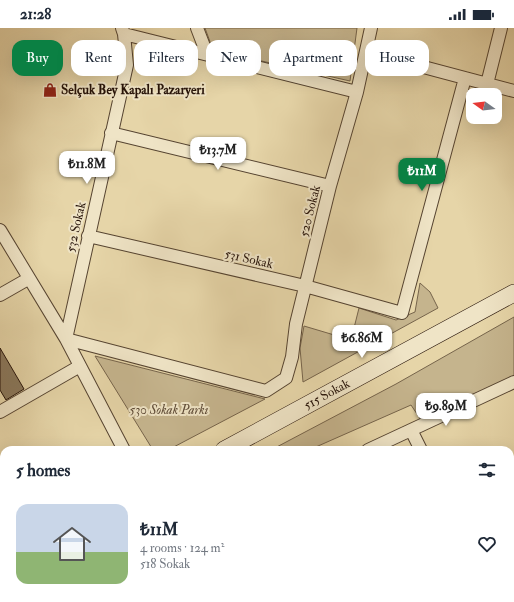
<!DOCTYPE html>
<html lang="en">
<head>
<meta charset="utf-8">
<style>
  :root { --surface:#fff; --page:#f6f6f7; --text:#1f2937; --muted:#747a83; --line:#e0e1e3; --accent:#0b8043 }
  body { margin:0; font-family:"IM FELL Double Pica",serif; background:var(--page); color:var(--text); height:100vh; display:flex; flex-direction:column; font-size:15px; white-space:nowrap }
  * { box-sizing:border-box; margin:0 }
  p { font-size:13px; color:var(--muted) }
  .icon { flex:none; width:22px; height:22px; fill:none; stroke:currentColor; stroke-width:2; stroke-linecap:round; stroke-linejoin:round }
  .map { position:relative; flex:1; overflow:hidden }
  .sheet { position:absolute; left:0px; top:418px; width:514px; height:156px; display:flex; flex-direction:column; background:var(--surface); border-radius:12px 12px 0 0; box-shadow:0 4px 16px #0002 }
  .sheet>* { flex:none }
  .top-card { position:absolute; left:12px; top:12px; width:490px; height:36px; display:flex; gap:8px }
  .needle { width:26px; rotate:284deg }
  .controls { position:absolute; left:466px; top:60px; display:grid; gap:8px }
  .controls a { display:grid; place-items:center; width:36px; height:36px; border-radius:8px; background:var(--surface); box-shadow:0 4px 16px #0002; font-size:20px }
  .price { position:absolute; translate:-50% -34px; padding:0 9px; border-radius:8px; background:#fff; color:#222; font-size:13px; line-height:26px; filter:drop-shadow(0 1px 2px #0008) }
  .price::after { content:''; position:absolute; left:50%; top:24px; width:12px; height:9px; margin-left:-6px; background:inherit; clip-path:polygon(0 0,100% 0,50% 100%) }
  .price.on { background:var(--accent); color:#fff }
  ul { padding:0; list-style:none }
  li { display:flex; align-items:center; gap:12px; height:100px; padding:0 16px }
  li+li { border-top:1px solid var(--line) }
  li span { display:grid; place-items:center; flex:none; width:112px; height:80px; border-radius:12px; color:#555 }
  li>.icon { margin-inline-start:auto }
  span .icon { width:48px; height:48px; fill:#fffc; stroke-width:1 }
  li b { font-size:17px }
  h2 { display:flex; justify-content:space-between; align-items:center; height:48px; padding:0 16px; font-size:17px }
  .tag { padding:0 14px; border-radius:12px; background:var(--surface); box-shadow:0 4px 16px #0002; font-size:14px; line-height:36px }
  .tag.on { background:var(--accent); color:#fff }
  .status { display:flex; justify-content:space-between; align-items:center; height:28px; padding:0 20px; background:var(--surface); direction:ltr }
  .status svg { height:11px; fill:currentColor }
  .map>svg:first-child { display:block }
  .green { fill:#c5b48d; stroke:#76644b }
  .building { fill:#8a785c; stroke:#261309 }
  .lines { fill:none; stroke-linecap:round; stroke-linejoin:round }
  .street-casing { stroke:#564431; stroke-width:14 }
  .secondary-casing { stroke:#261309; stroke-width:18 }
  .street { stroke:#efe4c6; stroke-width:12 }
  .secondary { stroke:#efe4c6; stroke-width:17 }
  .labels { text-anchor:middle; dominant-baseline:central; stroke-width:4; stroke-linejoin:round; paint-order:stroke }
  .poi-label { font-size:13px; font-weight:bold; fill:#261309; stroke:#efe4c6; text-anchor:start }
  .street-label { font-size:13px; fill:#261309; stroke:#efe4c6 }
  .park-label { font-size:13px; font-style:italic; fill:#5e4b37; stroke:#efe4c6 }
</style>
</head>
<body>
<div class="status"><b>21:28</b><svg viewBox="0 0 49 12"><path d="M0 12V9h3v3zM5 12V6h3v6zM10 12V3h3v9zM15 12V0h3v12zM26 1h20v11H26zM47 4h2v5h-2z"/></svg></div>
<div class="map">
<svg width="514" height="574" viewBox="0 0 514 574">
  <rect width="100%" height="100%" fill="#e6d5a8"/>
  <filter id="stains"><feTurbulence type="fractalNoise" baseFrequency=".005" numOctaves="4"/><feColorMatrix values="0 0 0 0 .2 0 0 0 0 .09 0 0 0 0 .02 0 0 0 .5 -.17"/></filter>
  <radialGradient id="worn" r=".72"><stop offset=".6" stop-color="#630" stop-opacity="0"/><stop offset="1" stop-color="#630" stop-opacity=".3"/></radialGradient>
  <path class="green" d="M205,0H357L350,53L213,22Z
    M420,255L430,264L438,280L303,354L300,320L304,298L351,312L359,280L396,292L415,284Z
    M514,289V348L421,392L411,377L309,422H271L396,356Z
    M95,328L265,371L168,422H153Z
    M428,570H482L484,574H430Z"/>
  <path class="building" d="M0,320L24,361L6,372L0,362Z"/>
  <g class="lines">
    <defs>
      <path id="street" d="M122,0L124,6L127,37L66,311L266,363L286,350L292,329L296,296L330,158L357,64L371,0
        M197,0L207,26
        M124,6L357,64
        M367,24L514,63
        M487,56L501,0
        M111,105L330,158
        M0,202L66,311L124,422
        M88,208L305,258L402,285L465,50
        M0,267L28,251
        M0,384L80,338
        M411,402L421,422
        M368,422L514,354
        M510,476L514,474
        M197,570L199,574
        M422,570L424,574
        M492,570L494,574
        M292,574L301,570"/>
      <g id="secondary">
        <path id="s1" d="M224,422L514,265"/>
        <path d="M0,541L4,539"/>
      </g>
    </defs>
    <use href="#street" class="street-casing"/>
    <use href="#secondary" class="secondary-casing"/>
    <use href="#street" class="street"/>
    <use href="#secondary" class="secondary"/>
  </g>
  <defs>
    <symbol id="shop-bare" viewBox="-9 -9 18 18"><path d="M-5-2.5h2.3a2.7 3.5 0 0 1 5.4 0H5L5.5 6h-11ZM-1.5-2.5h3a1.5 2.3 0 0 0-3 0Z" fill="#8f2418" stroke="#efe4c6" stroke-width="2.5" paint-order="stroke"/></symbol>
  </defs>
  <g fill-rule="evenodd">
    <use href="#shop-bare" x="40" y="52" width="20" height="20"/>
  </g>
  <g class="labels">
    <g class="poi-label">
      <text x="61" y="62">Selçuk Bey Kapalı Pazaryeri</text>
    </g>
    <g class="street-label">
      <text transform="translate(310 183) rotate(-76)">520 Sokak</text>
      <text transform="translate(76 199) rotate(-77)">532 Sokak</text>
      <text transform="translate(249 231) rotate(13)">531 Sokak</text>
      <text stroke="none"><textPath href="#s1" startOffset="117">515 Sokak</textPath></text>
    </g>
    <g class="park-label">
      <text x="169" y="382">530 Sokak Parkı</text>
    </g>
  </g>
  <rect width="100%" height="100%" filter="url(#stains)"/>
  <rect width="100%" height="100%" fill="url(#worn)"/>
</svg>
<div class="controls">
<a><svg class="needle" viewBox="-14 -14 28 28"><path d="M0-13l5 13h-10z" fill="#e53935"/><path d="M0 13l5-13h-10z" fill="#747a83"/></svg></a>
</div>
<b class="price" style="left:218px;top:143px">₺13.7M</b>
<b class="price" style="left:87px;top:157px">₺11.8M</b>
<b class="price on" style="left:422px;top:164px">₺11M</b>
<b class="price" style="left:362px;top:331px">₺6.86M</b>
<b class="price" style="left:446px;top:399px">₺9.89M</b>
<div class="top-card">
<a class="tag on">Buy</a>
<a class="tag">Rent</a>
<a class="tag">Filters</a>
<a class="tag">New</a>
<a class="tag">Apartment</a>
<a class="tag">House</a>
</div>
<section class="sheet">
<h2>5 homes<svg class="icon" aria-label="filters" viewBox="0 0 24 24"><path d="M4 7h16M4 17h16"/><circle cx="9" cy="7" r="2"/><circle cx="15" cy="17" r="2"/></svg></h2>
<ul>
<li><span style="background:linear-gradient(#c9d6e8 60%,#8fb573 0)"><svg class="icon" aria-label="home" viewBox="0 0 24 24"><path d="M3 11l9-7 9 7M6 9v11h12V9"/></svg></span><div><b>₺11M</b><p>4 rooms · 124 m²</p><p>518 Sokak</p></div><svg class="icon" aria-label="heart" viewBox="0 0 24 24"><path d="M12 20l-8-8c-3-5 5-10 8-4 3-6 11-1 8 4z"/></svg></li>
</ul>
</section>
</div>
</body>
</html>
